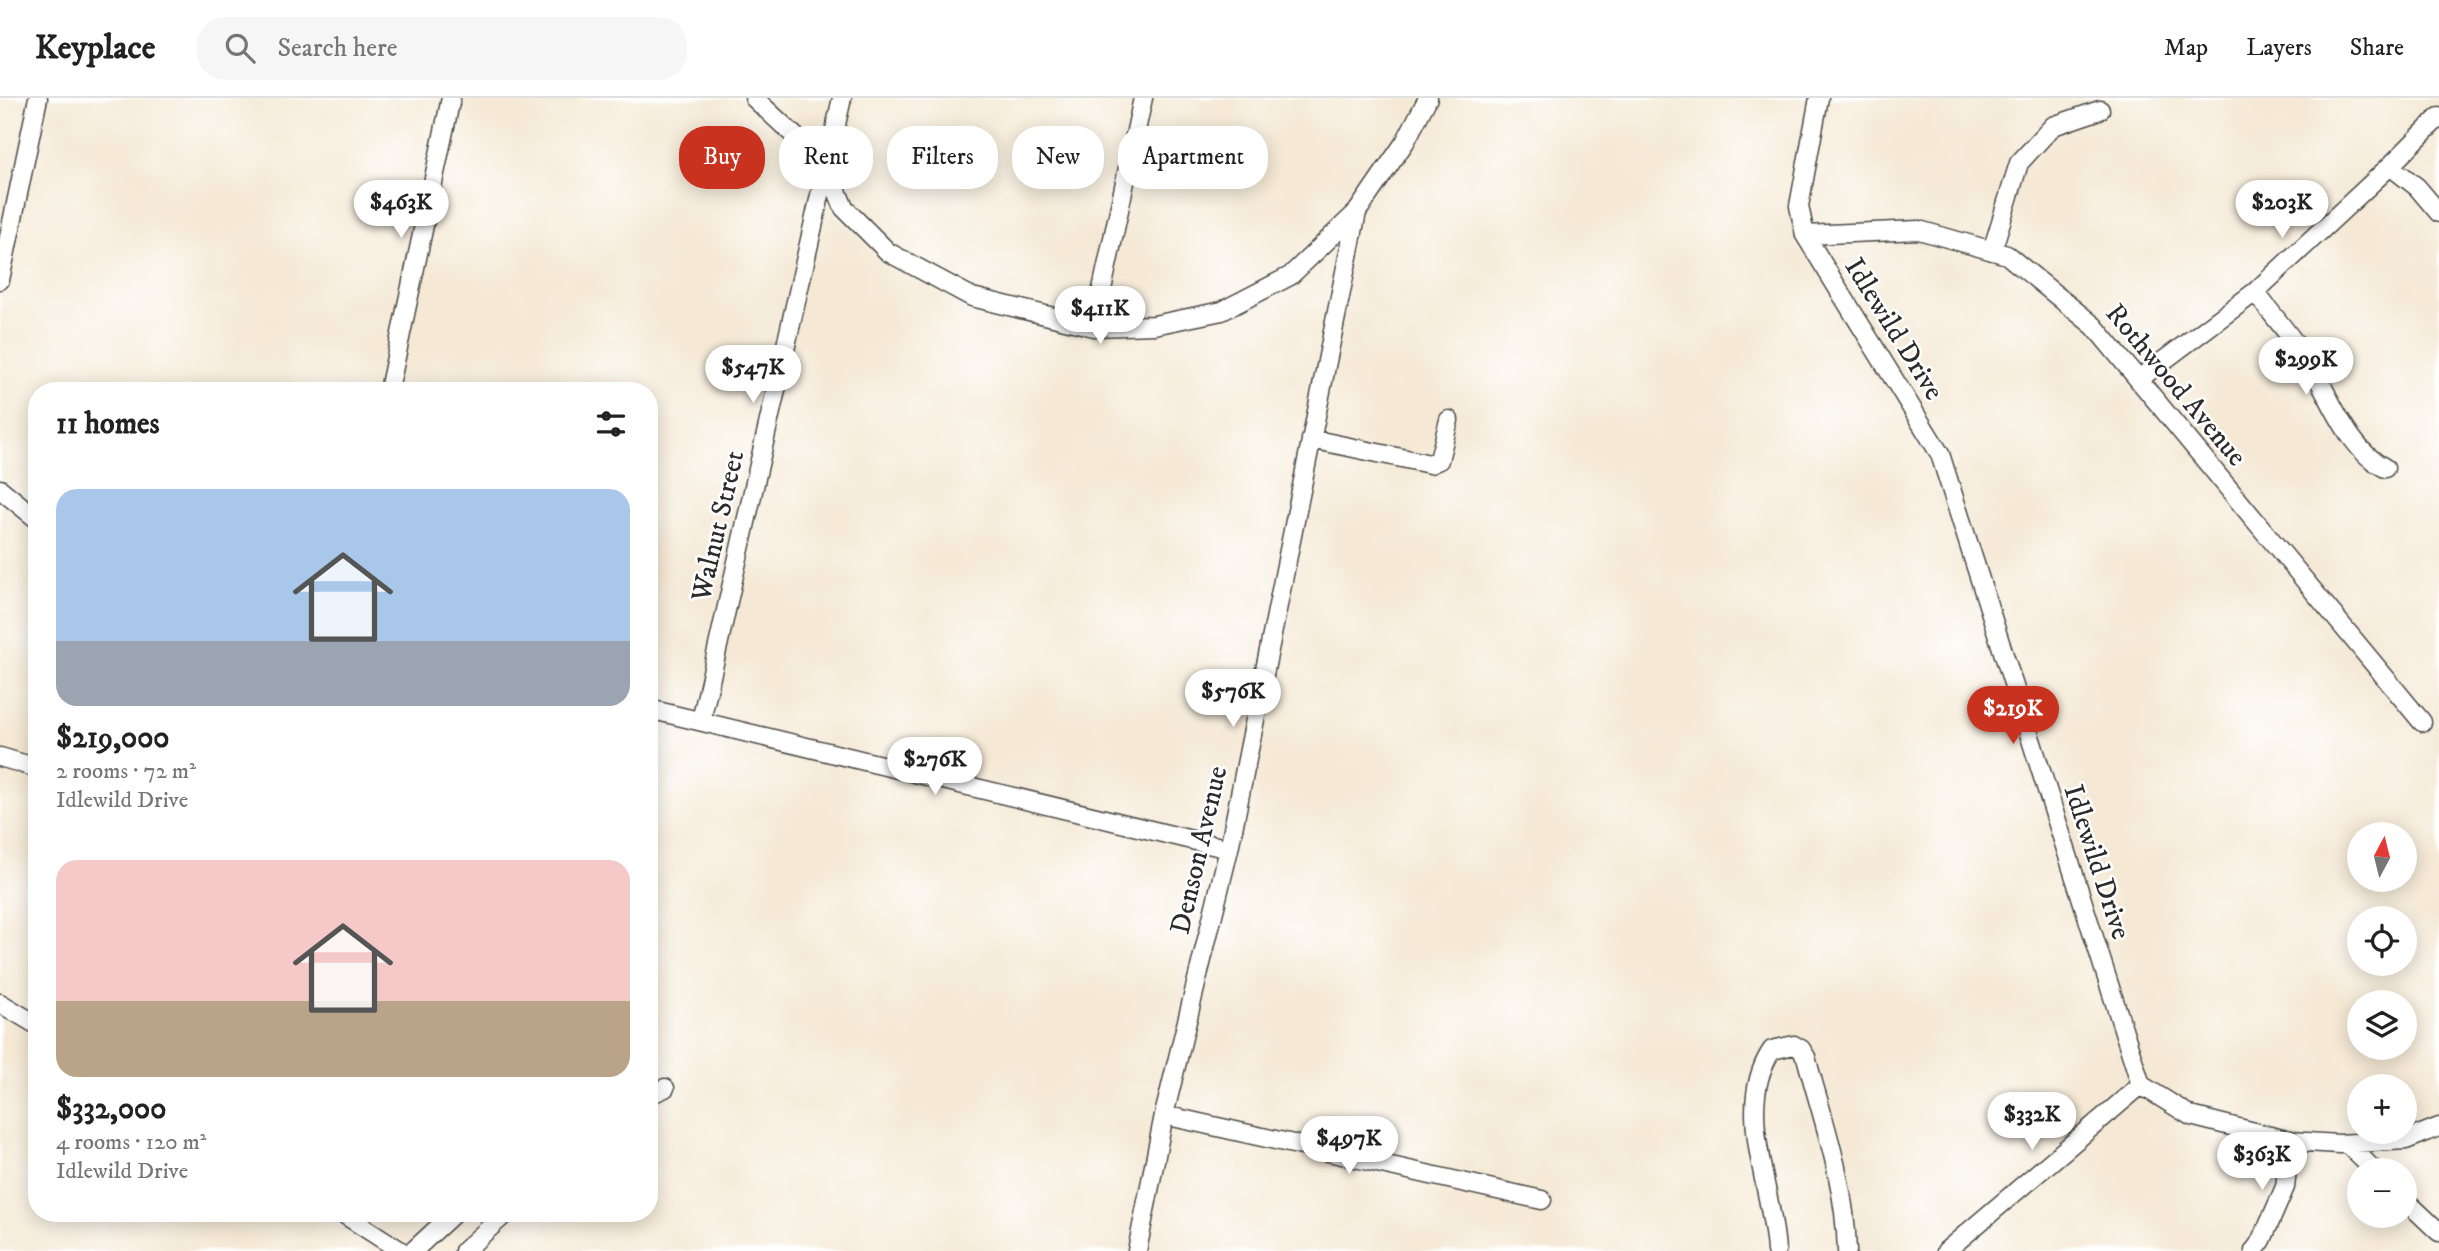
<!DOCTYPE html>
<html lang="en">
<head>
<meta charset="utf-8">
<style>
  :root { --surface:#fff; --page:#f6f6f6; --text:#222; --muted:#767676; --line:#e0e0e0; --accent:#c8321e }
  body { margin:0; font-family:"IM FELL DW Pica",serif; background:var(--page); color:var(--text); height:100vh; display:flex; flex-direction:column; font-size:26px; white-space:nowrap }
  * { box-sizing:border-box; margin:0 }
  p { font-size:23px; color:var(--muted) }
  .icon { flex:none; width:38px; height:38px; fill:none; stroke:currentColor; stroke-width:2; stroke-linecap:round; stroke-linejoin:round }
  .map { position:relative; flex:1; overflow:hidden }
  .panel { position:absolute; left:28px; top:284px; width:630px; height:840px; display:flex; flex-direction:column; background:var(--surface); border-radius:28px; box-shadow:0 4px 18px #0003 }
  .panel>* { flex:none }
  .top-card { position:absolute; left:679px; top:28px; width:665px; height:63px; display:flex; gap:14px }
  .needle { width:46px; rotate:7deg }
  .tools { position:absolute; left:2347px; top:724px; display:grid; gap:14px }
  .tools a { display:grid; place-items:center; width:70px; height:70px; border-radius:50%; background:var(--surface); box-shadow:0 4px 18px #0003; font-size:35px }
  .price { position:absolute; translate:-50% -60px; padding:0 16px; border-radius:24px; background:#fff; color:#222; font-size:23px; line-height:46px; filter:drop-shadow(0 2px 4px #0008) }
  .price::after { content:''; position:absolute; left:50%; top:42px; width:21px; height:16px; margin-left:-10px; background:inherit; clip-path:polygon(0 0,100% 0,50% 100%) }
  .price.current { background:var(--accent); color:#fff }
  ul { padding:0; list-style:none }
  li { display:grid; align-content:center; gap:14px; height:371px; padding:0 28px }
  li span { display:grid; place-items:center; height:217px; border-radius:21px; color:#555 }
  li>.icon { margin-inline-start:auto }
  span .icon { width:126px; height:126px; fill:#fffc; stroke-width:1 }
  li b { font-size:30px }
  h2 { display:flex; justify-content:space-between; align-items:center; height:84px; padding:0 28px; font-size:30px }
  .chip { padding:0 24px; border-radius:28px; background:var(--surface); box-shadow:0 4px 18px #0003; font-size:24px; line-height:63px }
  .chip.current { background:var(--accent); color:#fff }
  header { display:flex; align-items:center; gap:42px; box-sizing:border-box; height:98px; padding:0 35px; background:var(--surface); border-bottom:2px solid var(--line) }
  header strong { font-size:33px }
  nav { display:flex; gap:38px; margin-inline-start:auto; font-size:24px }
  .search { width:490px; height:63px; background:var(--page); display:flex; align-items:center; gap:18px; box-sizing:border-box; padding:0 24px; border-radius:28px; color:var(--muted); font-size:26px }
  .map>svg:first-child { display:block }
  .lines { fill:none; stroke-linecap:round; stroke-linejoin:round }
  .minor-casing { stroke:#494844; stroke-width:21 }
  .minor { stroke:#fff; stroke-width:18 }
  .labels { text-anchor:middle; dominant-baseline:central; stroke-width:5; stroke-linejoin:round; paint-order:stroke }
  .street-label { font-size:28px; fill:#2b2b2b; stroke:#fff }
</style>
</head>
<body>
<header>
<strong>Keyplace</strong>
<div class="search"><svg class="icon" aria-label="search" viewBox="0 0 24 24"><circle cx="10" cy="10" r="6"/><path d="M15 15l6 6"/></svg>Search here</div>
<nav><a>Map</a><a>Layers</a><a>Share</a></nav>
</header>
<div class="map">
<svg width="2439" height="1153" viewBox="0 0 2439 1153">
  <rect width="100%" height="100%" fill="#fff"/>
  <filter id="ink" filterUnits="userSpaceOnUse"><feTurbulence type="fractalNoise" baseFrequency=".0143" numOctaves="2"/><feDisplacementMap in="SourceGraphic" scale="14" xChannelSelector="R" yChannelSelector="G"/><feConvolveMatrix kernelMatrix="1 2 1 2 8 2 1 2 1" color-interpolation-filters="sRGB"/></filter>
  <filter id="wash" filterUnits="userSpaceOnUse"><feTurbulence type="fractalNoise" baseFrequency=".00686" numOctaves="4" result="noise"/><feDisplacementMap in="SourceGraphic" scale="28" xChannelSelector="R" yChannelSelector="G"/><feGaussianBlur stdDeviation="1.57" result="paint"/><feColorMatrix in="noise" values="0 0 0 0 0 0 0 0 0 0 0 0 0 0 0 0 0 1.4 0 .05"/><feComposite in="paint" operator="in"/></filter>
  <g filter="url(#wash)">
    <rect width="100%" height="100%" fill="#f5e9d5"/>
  </g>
  <g filter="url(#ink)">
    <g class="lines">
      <defs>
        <path id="minor" d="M754,0L827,68L844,110L888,154L972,199L1094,229L1154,227L1222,213L1290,178L1357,114L1405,44L1428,0
          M1819,0L1799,108L1805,137L1940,356L2141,987L2191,1018L2290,1043L2339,1046L2406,1042L2439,1029
          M2390,68L2417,89L2439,115
          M1805,137L1919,132L2007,157L2094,228L2422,624
          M1992,153L2019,65L2053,28L2100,12
          M0,182L38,0
          M2255,194C2273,218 2294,241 2310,267C2332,301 2347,351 2385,370
          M1094,229L1143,0
          M2139,281L2255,194L2390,68L2439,19
          M389,292L451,0
          M1311,341L1430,366L1439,362L1449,322
          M0,391L37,421
          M649,611L1229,751
          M701,623L842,0
          M0,659L37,670
          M0,905L37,927
          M649,997L665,990
          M1164,1017L1542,1102
          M2347,1046L2375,1073
          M2404,1101L2439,1134
          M342,1115L401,1153
          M413,1153L454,1115
          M464,1153L506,1115
          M1137,1153L1164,1017L1229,751L1357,114
          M1776,1153C1773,1090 1733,1009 1772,952L1794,947L1801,951L1806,959C1824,1026 1845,1082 1847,1153
          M1946,1153L2141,987
          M2254,1153L2262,1142L2285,1089L2290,1043"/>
      </defs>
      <use href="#minor" class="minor-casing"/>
      <use href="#minor" class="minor"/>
    </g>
  </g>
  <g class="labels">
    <g class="street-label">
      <text transform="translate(1894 231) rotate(58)">Idlewild Drive</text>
      <text transform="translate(2176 287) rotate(50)">Rothwood Avenue</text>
      <text transform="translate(718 428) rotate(-77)">Walnut Street</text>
      <text transform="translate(1199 752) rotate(-77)">Denson Avenue</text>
      <text transform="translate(2097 764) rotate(72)">Idlewild Drive</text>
    </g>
  </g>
</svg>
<div class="tools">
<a><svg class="needle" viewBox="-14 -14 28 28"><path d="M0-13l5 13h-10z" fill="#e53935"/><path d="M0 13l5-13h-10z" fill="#767676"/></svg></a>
<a><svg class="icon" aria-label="locate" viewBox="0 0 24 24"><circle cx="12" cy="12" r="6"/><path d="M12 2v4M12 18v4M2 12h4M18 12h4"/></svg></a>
<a><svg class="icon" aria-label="layers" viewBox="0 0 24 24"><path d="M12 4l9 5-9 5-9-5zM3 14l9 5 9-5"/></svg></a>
<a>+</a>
<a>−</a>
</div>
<b class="price" style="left:401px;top:142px">$463K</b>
<b class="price" style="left:2282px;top:142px">$203K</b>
<b class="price" style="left:1100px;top:248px">$411K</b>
<b class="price" style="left:2306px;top:299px">$299K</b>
<b class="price" style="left:753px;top:307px">$547K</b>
<b class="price" style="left:1233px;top:631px">$576K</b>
<b class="price current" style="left:2013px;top:648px">$219K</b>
<b class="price" style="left:935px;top:699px">$276K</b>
<b class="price" style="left:2032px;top:1054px">$332K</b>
<b class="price" style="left:1349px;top:1078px">$497K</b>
<b class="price" style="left:2262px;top:1094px">$363K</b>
<div class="top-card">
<a class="chip current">Buy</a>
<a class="chip">Rent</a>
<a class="chip">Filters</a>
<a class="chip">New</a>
<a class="chip">Apartment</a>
</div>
<section class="panel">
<h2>11 homes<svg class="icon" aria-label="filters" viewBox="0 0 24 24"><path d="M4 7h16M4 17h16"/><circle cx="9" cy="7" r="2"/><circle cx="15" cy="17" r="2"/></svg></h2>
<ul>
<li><span style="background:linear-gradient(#a9c7e8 70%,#9aa5b1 0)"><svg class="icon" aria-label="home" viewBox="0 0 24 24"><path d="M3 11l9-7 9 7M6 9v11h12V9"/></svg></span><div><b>$219,000</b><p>2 rooms · 72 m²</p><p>Idlewild Drive</p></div></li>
<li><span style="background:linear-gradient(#f6c9c9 65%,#b9a48a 0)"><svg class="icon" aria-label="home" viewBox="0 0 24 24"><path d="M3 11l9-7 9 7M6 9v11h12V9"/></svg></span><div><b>$332,000</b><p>4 rooms · 120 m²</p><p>Idlewild Drive</p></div></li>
</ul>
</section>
</div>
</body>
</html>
